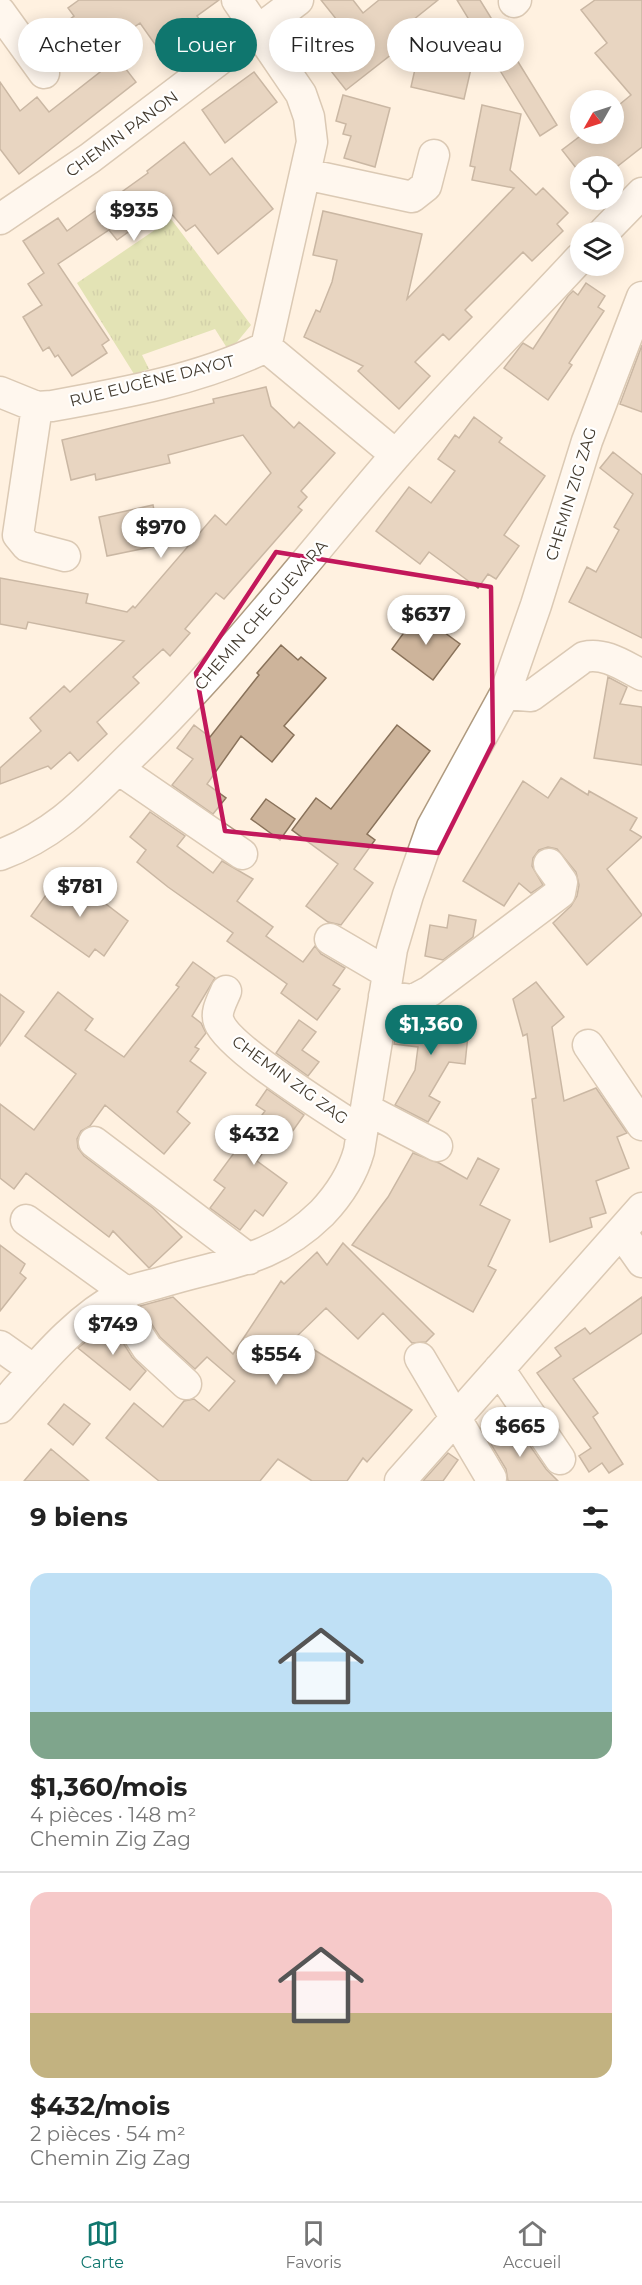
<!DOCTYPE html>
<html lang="fr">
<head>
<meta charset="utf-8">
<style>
  :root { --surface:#fff; --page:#f2f2f2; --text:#222; --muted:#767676; --line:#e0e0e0; --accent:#0f766e }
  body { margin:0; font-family:Montserrat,sans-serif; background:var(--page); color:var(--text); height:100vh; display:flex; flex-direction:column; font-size:22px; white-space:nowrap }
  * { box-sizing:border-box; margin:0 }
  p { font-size:20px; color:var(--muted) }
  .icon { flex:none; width:33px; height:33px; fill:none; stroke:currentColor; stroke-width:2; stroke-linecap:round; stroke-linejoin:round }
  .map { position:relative; height:1481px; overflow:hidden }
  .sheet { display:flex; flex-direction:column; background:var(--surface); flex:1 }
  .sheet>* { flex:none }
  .top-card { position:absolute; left:18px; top:18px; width:606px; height:54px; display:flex; gap:12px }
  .needle { width:39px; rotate:231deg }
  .buttons { position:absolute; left:570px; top:90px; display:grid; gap:12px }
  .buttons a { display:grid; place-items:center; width:54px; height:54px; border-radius:50%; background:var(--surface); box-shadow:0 3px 15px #0003; font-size:30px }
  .price { position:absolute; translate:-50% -51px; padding:0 14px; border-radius:21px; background:#fff; color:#222; font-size:20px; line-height:39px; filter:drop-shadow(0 2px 3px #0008) }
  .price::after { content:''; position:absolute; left:50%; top:36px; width:18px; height:14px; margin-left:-9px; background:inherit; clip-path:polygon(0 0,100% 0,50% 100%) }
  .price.on { background:var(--accent); color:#fff }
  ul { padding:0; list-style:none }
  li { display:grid; align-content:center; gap:12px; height:318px; padding:0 30px }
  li+li { border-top:2px solid var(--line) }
  li span { display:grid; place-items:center; height:186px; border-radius:18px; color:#555 }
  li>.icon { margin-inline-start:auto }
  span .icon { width:108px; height:108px; fill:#fffc; stroke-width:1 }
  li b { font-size:26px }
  h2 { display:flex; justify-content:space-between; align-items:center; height:72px; padding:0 30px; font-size:26px }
  .tag { padding:0 21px; border-radius:27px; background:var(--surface); box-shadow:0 3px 15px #0003; font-size:21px; line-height:54px }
  .tag.on { background:var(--accent); color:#fff }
  .dock { display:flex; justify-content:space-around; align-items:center; height:84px; border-top:2px solid var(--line); background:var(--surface); font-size:16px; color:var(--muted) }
  .dock a { display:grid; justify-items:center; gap:3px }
  .dock .on { color:var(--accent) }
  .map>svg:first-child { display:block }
  .park { fill:url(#park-tufts) }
  .building { fill:#cdb49b; stroke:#89725a; stroke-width:1.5 }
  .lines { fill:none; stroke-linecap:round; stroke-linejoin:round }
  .minor-casing { stroke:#af9a7f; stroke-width:33 }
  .minor { stroke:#fff; stroke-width:30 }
  .marked { fill:none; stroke:#c2185b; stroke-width:4.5; stroke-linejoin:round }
  .labels { text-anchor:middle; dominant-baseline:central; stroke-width:4.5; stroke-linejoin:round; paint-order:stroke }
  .street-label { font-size:16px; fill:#41392d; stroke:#fff }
</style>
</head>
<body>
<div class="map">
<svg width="642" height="1481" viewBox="0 0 642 1481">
  <defs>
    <pattern id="park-tufts" width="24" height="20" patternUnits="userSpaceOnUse" patternTransform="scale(1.5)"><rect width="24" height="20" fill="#c1d280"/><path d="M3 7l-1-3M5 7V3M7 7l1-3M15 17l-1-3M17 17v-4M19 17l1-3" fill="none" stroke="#9eab69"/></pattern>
  </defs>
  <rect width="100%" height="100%" fill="#fff1e0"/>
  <path class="park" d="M171,219L251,325L237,342L227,348L215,329L142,355L149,369L134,374L77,283Z"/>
  <path class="building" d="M79,0H219L197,16L211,35L169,64L140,23L108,46L136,82L19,174L0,149V82L20,111L37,97L49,112L100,72L65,23L74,16L68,8Z
    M321,0H353L363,13L379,0H438L403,28L420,32L346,90L312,47L341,25Z
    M457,0H480L557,125L540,136Z
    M595,0H642V147L614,169V166H580V173L562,150L583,134H614V109L631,95L595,53L607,43L581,10Z
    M423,33L476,47L464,99L411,87Z
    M254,72L277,102L225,143L202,110Z
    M343,95L390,108L375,167L344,158L351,136L343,134L346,124L336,121Z
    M482,105L521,114L510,170L536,195L543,188L568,213L557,224L563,231L532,261L523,252L465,310L472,317L449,340L443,334L415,362L430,376L399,409L358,371L363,366L304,337L316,310L320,312L332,282L337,260L313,255L323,211L422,234L407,299L514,188L472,180L475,167L470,166Z
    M184,142L210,175L232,158L273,209L218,254L195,225L186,231L165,206L117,240L109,230L58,264L109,340L102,345L107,353L72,376L58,355L55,357L49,347L43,351L23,317L42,305L28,284L44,273L23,241L58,218L67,231L148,173L147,171Z
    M586,283L605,296L598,307L604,311L569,363L572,365L548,400L504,368L523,343L533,349L568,296L573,291L578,295Z
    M642,345V412L620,404Z
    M266,387L271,406L294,428L299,422L335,453L301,491L307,497L298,507L302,510L224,599L216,593L185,629L190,633L170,656L163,649L133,677L139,683L97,722L107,734L78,761L70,752L51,769L48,766L0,784V768L41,731L30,718L64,686L70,692L124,641L28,622L26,629L0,624V578L88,594L86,603L127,612L133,606L135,608L215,515L226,525L271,473L243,435L168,455L170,463L96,480L95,474L71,480L62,440L214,403L213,399Z
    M474,417L502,438L499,442L545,476L504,535L519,546L496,579L488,574L478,588L429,552L420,564L376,531L409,487L431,503L455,471L438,459L455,435L459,438Z
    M613,452L642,475V638L569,602L587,567L596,572L619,530L614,527L633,494L600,468Z
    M153,505L161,545L107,556L99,517Z
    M418,613L460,644L433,680L392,649Z
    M281,645L298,660L301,657L326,678L284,726L294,735L272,762L241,736L207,784L226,798L213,814L172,785L193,759L177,748L194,725L210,737L259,675L257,673Z
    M608,677L627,687L620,704L642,707V765L594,758Z
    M397,725L430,751L367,834L375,840L354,869L373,883L341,925L328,922L306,906L338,864L292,830L316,798L331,809Z
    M561,778L588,795L589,791L637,818L630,830L642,837L607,869L642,915L587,965L553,923L571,906L577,896L579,885L576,872L557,849L548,847L539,850L533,858L532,866L543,885L531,893L519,883L504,906L463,881L523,781L548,798Z
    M266,799L295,819L280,840L251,819Z
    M150,812L185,836L177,846L213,873L222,861L253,879L237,901L273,927L266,936L303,962L315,946L321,954L345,968L333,985L340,989L317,1020L281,993L287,984L227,941L233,933L168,887L137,862L146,850L130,837Z
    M72,878L128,921L104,956L95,949L89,957L31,916L53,885L62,892Z
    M449,915L476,920L473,937L443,960L425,956L430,925L447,928Z
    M193,962L215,978L192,1016L201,1023L206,1033L195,1047L199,1049L190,1061L206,1073L177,1112L190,1123L164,1154L105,1105L90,1126L81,1131L77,1139L78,1148L84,1156L153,1208L182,1237L149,1268L113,1231L109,1237L26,1173L14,1189L0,1178V1104L34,1130L76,1074L25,1036L58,992L93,1019L85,1030L124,1057L179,987L176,985Z
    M536,982L564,1017L552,1027L564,1101L596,1088L627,1133L617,1137L629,1168L596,1181L606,1213L590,1218L592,1227L550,1242L532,1099L536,1098L527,1034L523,1036L513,999Z
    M0,994L24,1012L0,1046Z
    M428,1011L470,1016L465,1064L449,1062L429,1096L440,1102L428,1122L395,1105L415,1070L418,1047L394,1044L399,1018L421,1022L422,1015Z
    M299,1020L316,1032L302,1050L319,1062L308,1076L276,1053Z
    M267,1089L304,1115L292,1132L282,1125L257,1161L287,1183L263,1216L255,1210L240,1230L210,1208L225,1188L214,1180L265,1111L256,1105Z
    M413,1153L439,1163L467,1179L478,1158L499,1169L480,1205L510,1220L488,1266L496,1270L473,1312L352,1245L388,1197Z
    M343,1243L434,1334L426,1342L412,1343L383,1313L358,1339L326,1308L295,1338L412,1410L367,1462L363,1458L347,1481H312L278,1459L260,1481H159L106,1438L134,1403L163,1427L184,1401L194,1399L209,1411L235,1381L207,1357L195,1369L160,1337L140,1306L173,1297L233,1354L281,1281L284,1284L317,1252L327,1265Z
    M0,1245L25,1264L20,1273L26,1278L0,1311Z
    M642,1297V1333L573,1379L598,1413L593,1417L623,1464L609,1473L602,1463L589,1472L579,1456L591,1448L537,1373L561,1356L555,1348L585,1328L590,1334Z
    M110,1322L132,1357L146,1371L130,1390L78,1348Z
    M64,1404L90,1424L73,1445L48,1424Z
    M517,1427L546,1469L558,1481H508L506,1469L489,1441Z
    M51,1449L89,1481H24Z
    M448,1453L458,1460L443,1481H423Z"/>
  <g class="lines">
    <defs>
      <path id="minor" d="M514,2L516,0
        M0,12L44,73
        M305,174L412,197L426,186L434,155
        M0,219L90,158L298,0
        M604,232L642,193
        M266,347L396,455
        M0,392L37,407L52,406C124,393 201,379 266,347L312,142L309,117L301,94L237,0
        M37,407L18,535L27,546L65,556
        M505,694L531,696L584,657C605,652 624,666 642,675
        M118,769L242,854
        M0,855C59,833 88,798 132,755C228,662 308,557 395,456C454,388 519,324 580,258
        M330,939L388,973
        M226,991C222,1001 215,1012 219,1022C229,1049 335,1114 362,1132
        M384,996L413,1000L430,991L560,893L562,882L549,864
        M588,1045L642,1125
        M366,1109L437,1146
        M94,1142L249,1259
        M26,1220L126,1292
        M621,1232L642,1262
        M115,1298L147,1348L186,1384
        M0,1346L34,1370
        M420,1358L491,1478
        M499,1369L560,1459
        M0,1408C37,1367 73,1320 123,1294C134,1288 149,1286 162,1282C226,1262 271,1263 322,1213C339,1195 352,1176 359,1151L392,949L408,895L432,827L505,694L536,605L587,441L642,297
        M400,1481L642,1208"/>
    </defs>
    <use href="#minor" class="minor-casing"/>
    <use href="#minor" class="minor"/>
  </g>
  <path d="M0 0H642V1481H0ZM276,552L491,587L493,743L438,853L225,831L196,673Z" fill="#fff1e0" fill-opacity=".55" fill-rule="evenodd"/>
  <path class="marked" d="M276,552L491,587L493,743L438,853L225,831L196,673Z"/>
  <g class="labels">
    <g class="street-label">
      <text transform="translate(122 134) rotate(-36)">CHEMIN PANON</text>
      <text transform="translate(152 381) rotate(-14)">RUE EUGÈNE DAYOT</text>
      <text transform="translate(571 494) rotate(-73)">CHEMIN ZIG ZAG</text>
      <text transform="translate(261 615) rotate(-49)">CHEMIN CHE GUEVARA</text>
      <text transform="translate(290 1080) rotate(36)">CHEMIN ZIG ZAG</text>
    </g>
  </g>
</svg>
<div class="buttons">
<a><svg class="needle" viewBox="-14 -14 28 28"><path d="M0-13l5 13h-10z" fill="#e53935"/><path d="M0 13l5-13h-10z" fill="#767676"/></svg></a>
<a><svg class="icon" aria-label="locate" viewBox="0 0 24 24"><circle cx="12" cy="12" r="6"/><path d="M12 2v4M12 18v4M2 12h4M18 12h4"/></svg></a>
<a><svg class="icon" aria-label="layers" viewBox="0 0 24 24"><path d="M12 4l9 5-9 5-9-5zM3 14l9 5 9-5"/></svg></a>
</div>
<b class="price" style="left:134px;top:242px">$935</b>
<b class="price" style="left:161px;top:559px">$970</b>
<b class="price" style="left:426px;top:646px">$637</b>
<b class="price" style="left:80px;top:918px">$781</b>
<b class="price on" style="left:431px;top:1056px">$1,360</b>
<b class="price" style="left:254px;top:1166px">$432</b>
<b class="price" style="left:113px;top:1356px">$749</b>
<b class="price" style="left:276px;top:1386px">$554</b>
<b class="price" style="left:520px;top:1458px">$665</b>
<div class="top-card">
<a class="tag">Acheter</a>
<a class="tag on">Louer</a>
<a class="tag">Filtres</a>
<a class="tag">Nouveau</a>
</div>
</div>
<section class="sheet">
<h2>9 biens<svg class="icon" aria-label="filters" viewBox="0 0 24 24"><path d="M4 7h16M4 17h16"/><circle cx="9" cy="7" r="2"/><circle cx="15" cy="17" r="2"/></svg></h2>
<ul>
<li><span style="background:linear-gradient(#bfe0f5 75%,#7fa58c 0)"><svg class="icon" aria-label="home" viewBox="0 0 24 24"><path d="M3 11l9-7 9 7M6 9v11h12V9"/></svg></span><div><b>$1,360/mois</b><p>4 pièces · 148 m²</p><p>Chemin Zig Zag</p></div></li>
<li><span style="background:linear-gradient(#f6c9c9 65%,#c2b280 0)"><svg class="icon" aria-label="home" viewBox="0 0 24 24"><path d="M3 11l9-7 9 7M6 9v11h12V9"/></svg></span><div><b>$432/mois</b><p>2 pièces · 54 m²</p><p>Chemin Zig Zag</p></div></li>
</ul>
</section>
<nav class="dock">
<a class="on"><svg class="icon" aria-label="map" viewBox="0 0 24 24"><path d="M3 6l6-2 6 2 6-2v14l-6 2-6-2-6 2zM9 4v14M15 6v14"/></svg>Carte</a>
<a><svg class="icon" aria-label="saved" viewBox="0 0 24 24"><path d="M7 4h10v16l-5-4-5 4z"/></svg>Favoris</a>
<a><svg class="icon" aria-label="home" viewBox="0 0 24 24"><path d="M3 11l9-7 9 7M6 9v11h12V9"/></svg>Accueil</a>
</nav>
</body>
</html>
